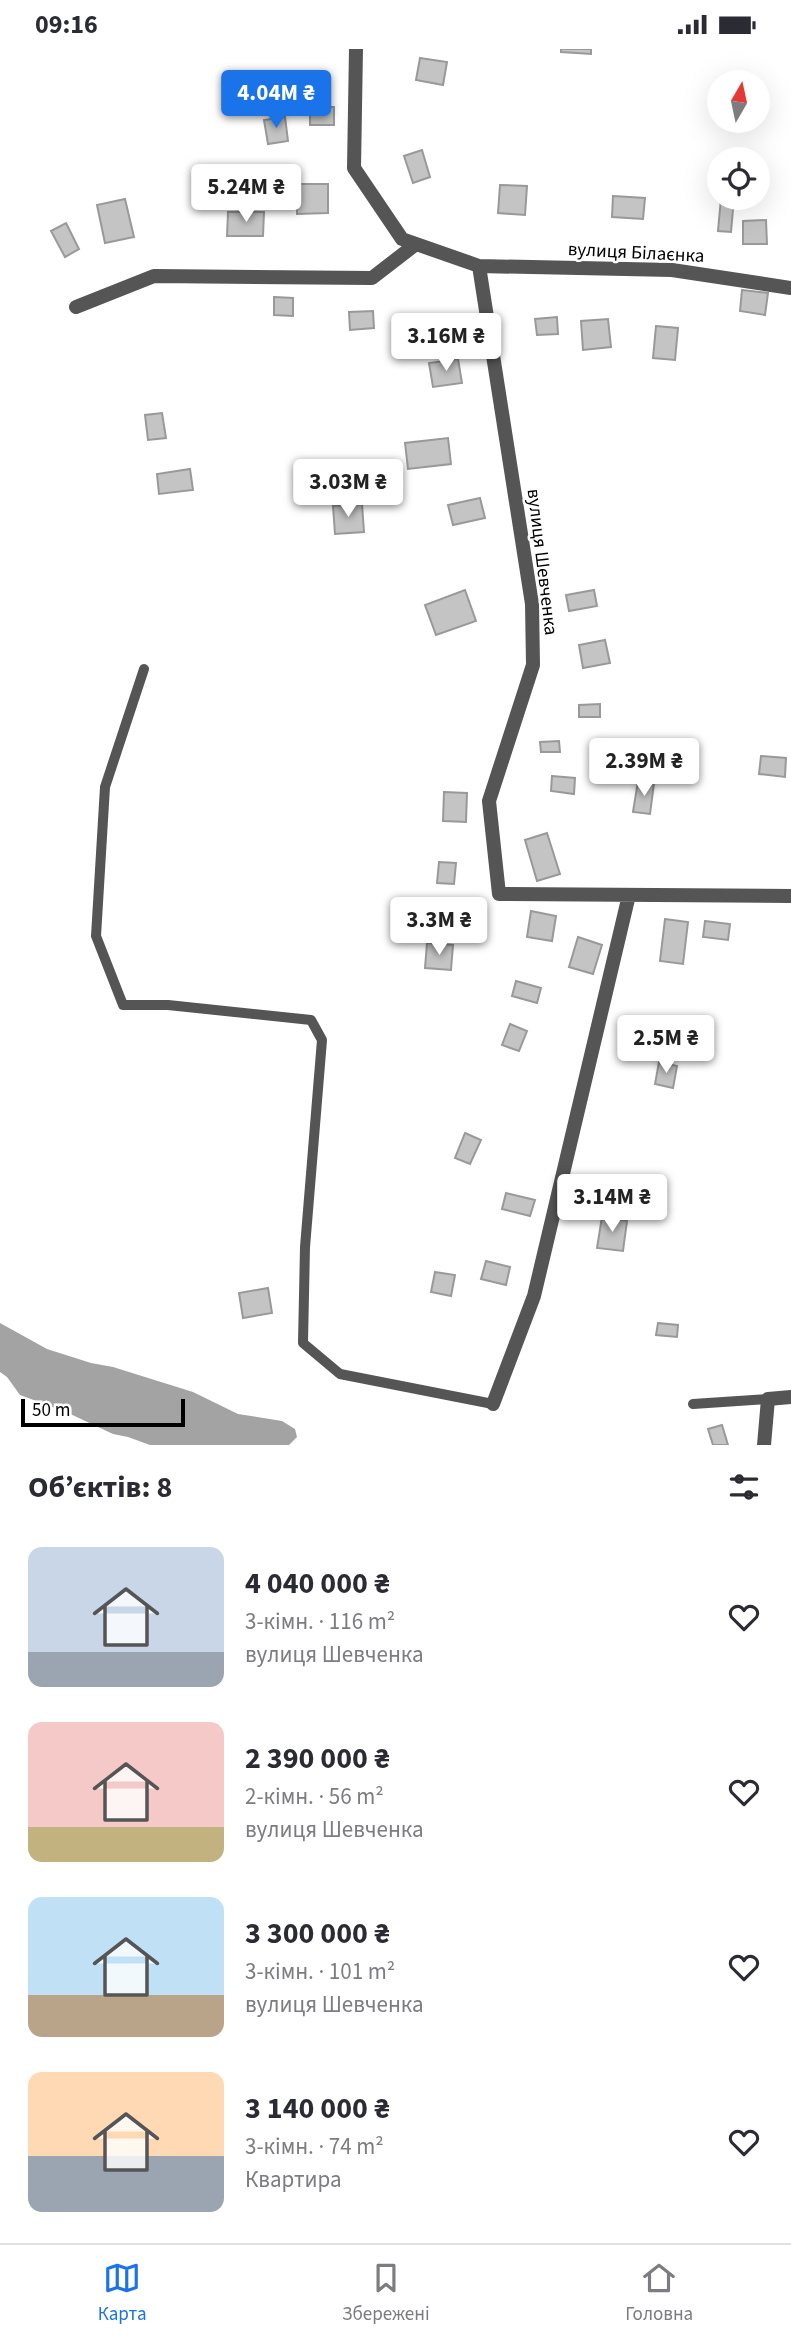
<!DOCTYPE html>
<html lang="uk">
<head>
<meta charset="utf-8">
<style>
  :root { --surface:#fff; --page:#f2f2f3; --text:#2b2b33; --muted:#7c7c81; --line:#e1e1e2; --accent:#1a73e8 }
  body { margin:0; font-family:"Source Sans 3",sans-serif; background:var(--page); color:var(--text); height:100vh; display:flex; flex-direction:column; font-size:26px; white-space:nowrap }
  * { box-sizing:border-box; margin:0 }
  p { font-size:23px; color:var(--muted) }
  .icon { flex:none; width:38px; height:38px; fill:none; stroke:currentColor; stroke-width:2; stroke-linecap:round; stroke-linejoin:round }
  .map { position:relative; height:1396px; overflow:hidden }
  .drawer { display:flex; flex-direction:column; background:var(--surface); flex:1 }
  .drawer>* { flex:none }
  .needle { width:46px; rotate:9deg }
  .buttons { position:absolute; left:707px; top:21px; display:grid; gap:14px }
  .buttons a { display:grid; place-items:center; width:63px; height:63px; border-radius:50%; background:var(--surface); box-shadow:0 7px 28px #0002; font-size:35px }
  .scale { position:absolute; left:21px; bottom:18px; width:164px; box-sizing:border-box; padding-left:7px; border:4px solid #000; border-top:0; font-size:19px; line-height:24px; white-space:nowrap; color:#000; -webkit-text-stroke:5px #fff; paint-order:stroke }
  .price { position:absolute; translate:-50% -60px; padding:0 16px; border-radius:7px; background:#fff; color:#222; font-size:23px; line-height:46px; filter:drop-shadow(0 2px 4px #0008) }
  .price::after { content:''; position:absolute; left:50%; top:42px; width:21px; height:16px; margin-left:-10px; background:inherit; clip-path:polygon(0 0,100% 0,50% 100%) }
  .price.active { background:var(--accent); color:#fff }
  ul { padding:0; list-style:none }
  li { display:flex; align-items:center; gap:21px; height:175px; padding:0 28px }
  li span { display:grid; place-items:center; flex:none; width:196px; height:140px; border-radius:14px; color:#555 }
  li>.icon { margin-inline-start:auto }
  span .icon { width:84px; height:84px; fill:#fffc; stroke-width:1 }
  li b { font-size:30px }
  h2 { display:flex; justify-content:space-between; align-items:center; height:84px; padding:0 28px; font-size:30px }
  .status { display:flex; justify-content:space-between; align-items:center; height:49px; padding:0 35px; background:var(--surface); direction:ltr }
  .status svg { height:19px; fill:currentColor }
  .menu { display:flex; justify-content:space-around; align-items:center; height:98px; border-top:2px solid var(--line); background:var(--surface); font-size:19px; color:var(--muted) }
  .menu a { display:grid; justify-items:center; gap:4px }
  .menu .active { color:var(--accent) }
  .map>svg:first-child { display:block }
  .water { fill:#a3a3a3 }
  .building { fill:#c4c4c4; stroke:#999; stroke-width:2 }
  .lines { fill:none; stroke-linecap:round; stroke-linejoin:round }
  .service { stroke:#555; stroke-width:10 }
  .minor { stroke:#555; stroke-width:14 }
  .labels { text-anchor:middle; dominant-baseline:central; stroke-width:5; stroke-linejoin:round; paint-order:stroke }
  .street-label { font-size:19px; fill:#000; stroke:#fff }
</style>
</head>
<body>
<div class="status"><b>09:16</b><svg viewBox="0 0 49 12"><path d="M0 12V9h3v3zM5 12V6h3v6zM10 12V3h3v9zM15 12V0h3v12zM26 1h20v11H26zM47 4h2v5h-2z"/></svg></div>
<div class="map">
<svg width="791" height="1396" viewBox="0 0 791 1396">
  <rect width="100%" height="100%" fill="#fff"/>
  <path class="water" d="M0,1274L47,1300L91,1314L113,1318L193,1343L238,1365L282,1372L295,1380L297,1388L289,1396H150L128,1388L113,1385L66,1363L20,1346L7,1328L0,1323Z"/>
  <path class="building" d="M561,0H591V5L561,3Z
    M420,9L447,13L443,36L416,31Z
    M310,58H334V76H310Z
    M285,68L288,92L268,95L264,71Z
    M422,101L430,128L413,134L404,107Z
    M297,135H328V164L297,165Z
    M500,136L527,137L525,166L498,164Z
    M613,147L645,149L643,170L612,168Z
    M721,149H734L731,183L718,182Z
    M125,150L134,188L105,194L97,156Z
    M228,163H264L263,187H227Z
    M766,171L767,195H743V172Z
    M66,174L79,200L65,208L51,182Z
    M742,241L768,244L765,266L740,262Z
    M274,248L293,249V267L274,266Z
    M373,262L374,279L350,281L349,263Z
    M557,268L558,285L537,286L535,270Z
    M608,270L611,298L583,301L581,272Z
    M656,277L678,279L675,311L653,309Z
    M458,310L462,334L433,338L429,314Z
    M162,364L166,389L148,391L145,366Z
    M448,389L451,415L408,420L405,394Z
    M190,420L193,441L159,445L157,425Z
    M480,449L485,469L453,476L448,456Z
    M362,455L364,483L335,485L333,457Z
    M465,541L476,572L436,586L425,556Z
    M594,541L597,557L569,562L566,546Z
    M605,591L610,614L583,619L579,596Z
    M600,655V668H579V656Z
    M559,692L560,703H541L540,693Z
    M761,707L786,709L785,728L759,725Z
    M552,727L575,729L574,745L551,742Z
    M638,732L654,734L650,765L633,763Z
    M444,743L467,744L466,773L443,772Z
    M547,784L560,825L537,832L525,791Z
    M439,813L456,814L454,835L437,834Z
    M531,862L556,867L552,892L527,888Z
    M665,870L688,873L683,915L660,912Z
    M705,872L730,875L728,891L703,888Z
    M578,888L602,896L593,925L569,918Z
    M427,894L453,896L451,921L425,919Z
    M516,932L541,939L537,954L512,947Z
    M510,975L527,982L519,1002L502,996Z
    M659,1013L677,1017L673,1039L655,1035Z
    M465,1084L481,1091L470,1115L455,1109Z
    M506,1144L535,1151L530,1167L502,1160Z
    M602,1168L627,1172L623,1202L597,1199Z
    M486,1212L510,1218L506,1236L481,1230Z
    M435,1223L455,1226L451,1247L431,1243Z
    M268,1239L272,1264L243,1269L239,1244Z
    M658,1274L678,1276L677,1288L656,1286Z
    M722,1376L728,1396H713L708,1380Z"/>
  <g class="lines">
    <path class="service" d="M144,620L105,738L96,887L123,956H168L311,971L322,991L305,1198L303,1294L340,1325L493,1355
      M693,1355L768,1350"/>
    <path class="minor" d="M356,0L354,119L402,190L479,217L532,555L533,616L489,752L499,845L791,847
      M479,217L672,221L791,239
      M76,258L154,227L372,229L416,195
      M493,1355L534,1247L629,846
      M764,1396L768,1350L791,1348"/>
  </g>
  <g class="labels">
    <g class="street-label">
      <text transform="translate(636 204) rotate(3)">вулиця Білаєнка</text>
      <text transform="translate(542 513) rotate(83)">вулиця Шевченка</text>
    </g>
  </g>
</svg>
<div class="buttons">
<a><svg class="needle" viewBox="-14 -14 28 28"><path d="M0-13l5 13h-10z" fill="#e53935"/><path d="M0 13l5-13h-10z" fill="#7c7c81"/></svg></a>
<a><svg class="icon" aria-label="locate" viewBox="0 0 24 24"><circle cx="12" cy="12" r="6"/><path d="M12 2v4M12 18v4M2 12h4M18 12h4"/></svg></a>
</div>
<div class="scale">50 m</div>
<b class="price active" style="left:276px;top:81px">4.04M ₴</b>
<b class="price" style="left:246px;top:175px">5.24M ₴</b>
<b class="price" style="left:446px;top:324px">3.16M ₴</b>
<b class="price" style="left:348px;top:470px">3.03M ₴</b>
<b class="price" style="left:644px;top:749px">2.39M ₴</b>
<b class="price" style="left:439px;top:908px">3.3M ₴</b>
<b class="price" style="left:666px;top:1026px">2.5M ₴</b>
<b class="price" style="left:612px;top:1185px">3.14M ₴</b>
</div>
<section class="drawer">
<h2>Об’єктів: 8<svg class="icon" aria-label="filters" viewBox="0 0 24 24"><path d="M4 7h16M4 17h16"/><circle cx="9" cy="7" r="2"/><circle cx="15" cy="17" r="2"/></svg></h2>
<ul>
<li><span style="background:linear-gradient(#c9d6e8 75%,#9aa5b1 0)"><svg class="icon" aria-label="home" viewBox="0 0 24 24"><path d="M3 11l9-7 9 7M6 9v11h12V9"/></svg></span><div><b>4 040 000 ₴</b><p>3-кімн. · 116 m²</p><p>вулиця Шевченка</p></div><svg class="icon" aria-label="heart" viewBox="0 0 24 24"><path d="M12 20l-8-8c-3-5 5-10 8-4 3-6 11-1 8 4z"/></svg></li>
<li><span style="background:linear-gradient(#f6c9c9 75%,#c2b280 0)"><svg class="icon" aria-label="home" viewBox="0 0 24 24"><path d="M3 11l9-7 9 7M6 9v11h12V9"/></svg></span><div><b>2 390 000 ₴</b><p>2-кімн. · 56 m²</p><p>вулиця Шевченка</p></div><svg class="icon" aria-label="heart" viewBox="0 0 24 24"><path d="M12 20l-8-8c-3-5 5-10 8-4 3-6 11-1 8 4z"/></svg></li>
<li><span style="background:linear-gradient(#bfe0f5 70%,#b9a48a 0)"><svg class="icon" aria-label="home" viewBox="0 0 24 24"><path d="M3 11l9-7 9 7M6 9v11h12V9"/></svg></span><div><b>3 300 000 ₴</b><p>3-кімн. · 101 m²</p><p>вулиця Шевченка</p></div><svg class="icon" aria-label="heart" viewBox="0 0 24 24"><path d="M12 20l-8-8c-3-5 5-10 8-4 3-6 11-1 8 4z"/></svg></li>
<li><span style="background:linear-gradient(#ffd9b3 60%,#9aa5b1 0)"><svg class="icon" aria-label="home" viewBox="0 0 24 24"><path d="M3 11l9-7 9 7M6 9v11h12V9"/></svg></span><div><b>3 140 000 ₴</b><p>3-кімн. · 74 m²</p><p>Квартира</p></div><svg class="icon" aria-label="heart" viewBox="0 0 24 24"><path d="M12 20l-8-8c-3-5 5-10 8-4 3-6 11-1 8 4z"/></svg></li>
</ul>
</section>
<nav class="menu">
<a class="active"><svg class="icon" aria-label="map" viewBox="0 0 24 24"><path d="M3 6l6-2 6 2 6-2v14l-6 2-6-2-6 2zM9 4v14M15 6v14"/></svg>Карта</a>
<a><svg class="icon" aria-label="saved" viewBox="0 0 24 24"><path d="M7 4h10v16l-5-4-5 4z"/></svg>Збережені</a>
<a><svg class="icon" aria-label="home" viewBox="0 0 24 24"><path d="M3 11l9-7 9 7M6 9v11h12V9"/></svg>Головна</a>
</nav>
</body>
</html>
